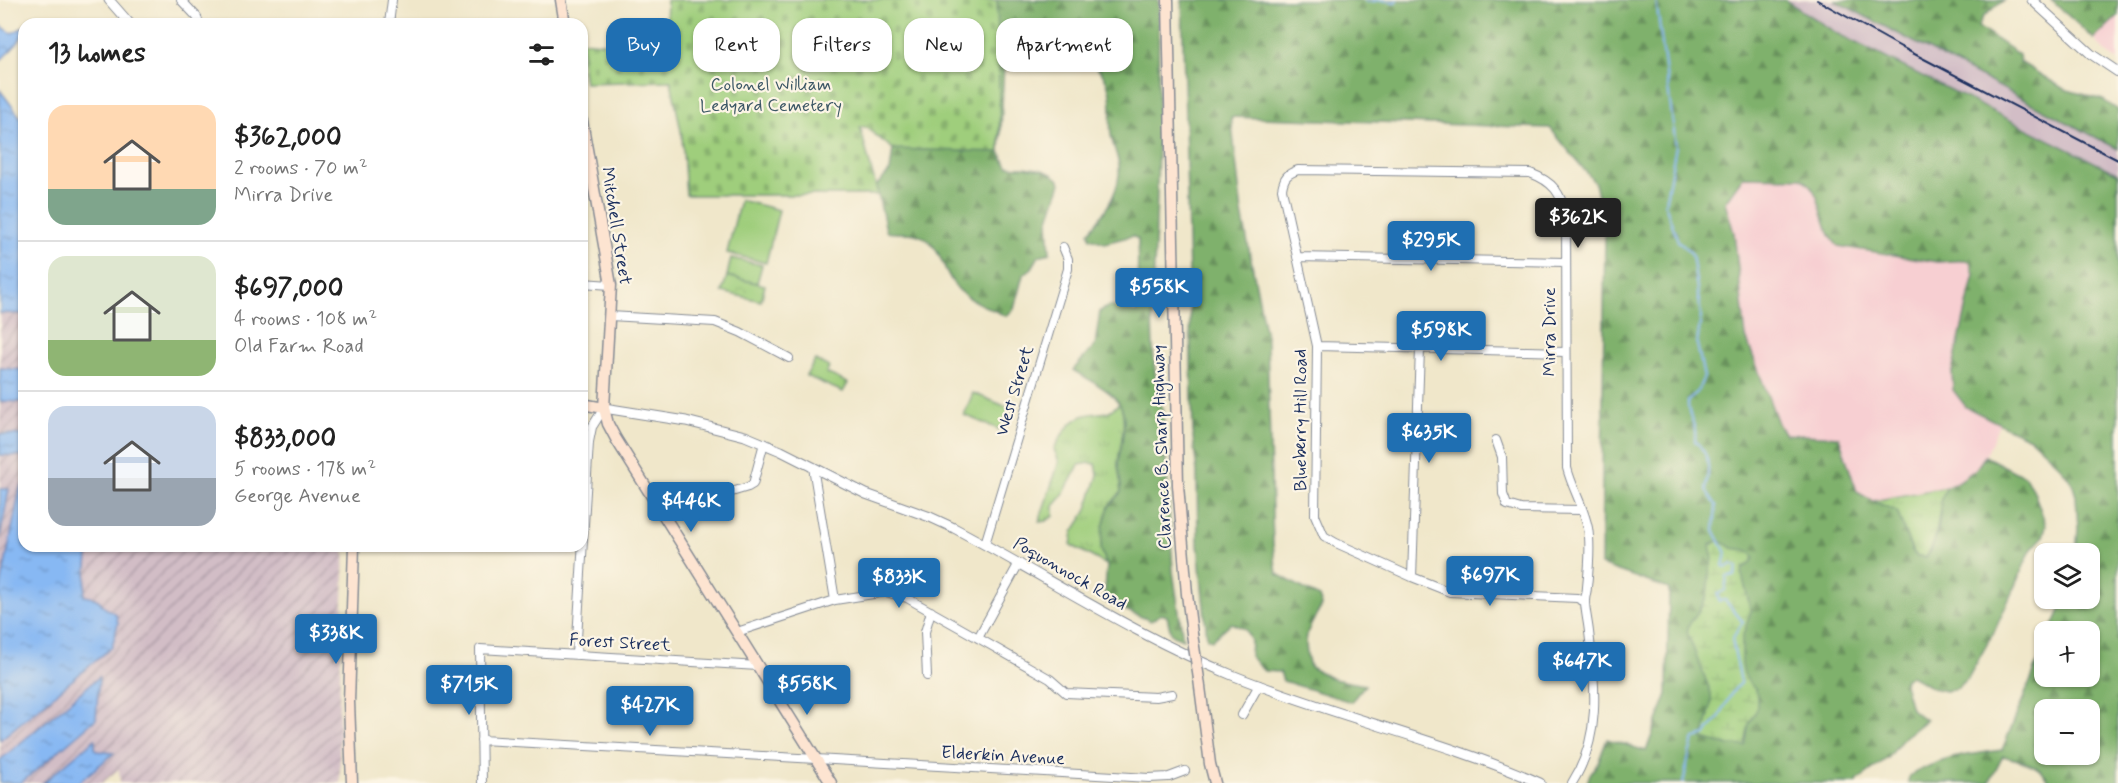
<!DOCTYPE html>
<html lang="en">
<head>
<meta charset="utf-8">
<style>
  :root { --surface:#fff; --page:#f6f6f6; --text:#222; --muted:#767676; --line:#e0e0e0; --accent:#1f6fb2 }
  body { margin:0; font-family:Mynerve,sans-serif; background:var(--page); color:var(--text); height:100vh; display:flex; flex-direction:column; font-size:22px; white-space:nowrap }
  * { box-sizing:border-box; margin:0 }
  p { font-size:20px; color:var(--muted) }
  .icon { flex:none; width:33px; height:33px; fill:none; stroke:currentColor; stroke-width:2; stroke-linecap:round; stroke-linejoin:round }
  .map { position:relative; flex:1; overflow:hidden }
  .details { position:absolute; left:18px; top:18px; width:570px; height:534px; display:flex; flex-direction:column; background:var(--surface); border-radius:18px; box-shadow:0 2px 4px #0004 }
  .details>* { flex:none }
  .banner { position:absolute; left:606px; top:18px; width:570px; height:54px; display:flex; gap:12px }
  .buttons { position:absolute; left:2034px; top:543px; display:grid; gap:12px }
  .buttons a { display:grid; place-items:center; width:66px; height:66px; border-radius:12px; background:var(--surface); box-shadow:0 2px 4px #0004; font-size:30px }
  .price { position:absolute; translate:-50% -51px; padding:0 14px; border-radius:6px; background:var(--accent); color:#fff; font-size:20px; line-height:39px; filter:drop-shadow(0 2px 3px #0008) }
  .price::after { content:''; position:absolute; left:50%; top:36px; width:18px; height:14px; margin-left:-9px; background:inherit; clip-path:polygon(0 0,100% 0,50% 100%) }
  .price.on { background:#222; color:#fff }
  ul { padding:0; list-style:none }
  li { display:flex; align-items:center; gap:18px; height:150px; padding:0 30px }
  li+li { border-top:2px solid var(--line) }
  li span { display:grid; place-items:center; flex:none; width:168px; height:120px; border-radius:18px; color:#555 }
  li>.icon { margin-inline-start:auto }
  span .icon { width:72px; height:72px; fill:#fffc; stroke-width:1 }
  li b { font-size:26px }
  h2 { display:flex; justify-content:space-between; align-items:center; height:72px; padding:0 30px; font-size:26px }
  .pill { padding:0 21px; border-radius:18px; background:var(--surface); box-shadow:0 2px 4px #0004; font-size:21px; line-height:54px }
  .pill.on { background:var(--accent); color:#fff }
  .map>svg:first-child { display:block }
  .built { fill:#f7cfd2 }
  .industrial { fill:url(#industrial-furrows) }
  .railway { fill:#d2bdc6 }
  .grass { fill:url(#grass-tufts); stroke:#5d7e6d; stroke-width:1.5 }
  .forest { fill:url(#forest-firs); stroke:#4d7065; stroke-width:1.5; fill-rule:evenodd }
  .wetland { fill:url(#wetland-marsh); stroke:#5d7e6d; stroke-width:1.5 }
  .cemetery { fill:url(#cemetery-stones); stroke:#5d7e6d; stroke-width:1.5 }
  .park { fill:url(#park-crowns); stroke:#5d7e6d; stroke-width:1.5 }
  .garden { fill:#9fce7c; stroke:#5d7e6d; stroke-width:1.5 }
  .water { fill:url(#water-ripples); stroke:#5174a8; stroke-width:1.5 }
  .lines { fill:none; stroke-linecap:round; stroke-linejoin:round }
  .stream { stroke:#87b8f3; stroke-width:2 }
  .minor-casing { stroke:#868b94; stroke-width:10 }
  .tertiary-casing { stroke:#868b94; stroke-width:11 }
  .secondary-casing { stroke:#868b94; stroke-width:13 }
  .minor { stroke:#fff; stroke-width:8 }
  .tertiary { stroke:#fff; stroke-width:9 }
  .secondary { stroke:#fde4d1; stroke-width:10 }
  .rail { stroke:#1b2f5e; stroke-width:2 }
  .secondary-bridge-casing { stroke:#868b94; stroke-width:13; stroke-linecap:butt }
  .secondary-bridge { stroke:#fde4d1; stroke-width:10 }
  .labels { text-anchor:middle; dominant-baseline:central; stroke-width:4.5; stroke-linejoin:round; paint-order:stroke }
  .park-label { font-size:18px; fill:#3c5766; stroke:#fcf5e5 }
  .street-label { font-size:18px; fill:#1b2f5e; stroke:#fcf5e5 }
</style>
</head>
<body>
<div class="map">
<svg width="2118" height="783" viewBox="0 0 2118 783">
  <defs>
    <pattern id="industrial-furrows" width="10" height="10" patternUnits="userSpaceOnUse" patternTransform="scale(1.5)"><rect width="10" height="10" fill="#d2bdc6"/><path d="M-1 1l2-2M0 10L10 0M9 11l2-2" fill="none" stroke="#aa9aa4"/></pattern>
    <pattern id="grass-tufts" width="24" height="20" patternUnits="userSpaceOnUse" patternTransform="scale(1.5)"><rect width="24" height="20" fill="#9fce7c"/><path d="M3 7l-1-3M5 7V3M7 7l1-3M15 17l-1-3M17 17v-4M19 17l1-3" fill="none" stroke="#88b16e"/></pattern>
    <pattern id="forest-firs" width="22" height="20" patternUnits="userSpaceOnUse" patternTransform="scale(1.5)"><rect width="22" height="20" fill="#7fb16c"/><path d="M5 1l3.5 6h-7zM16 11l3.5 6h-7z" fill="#67905c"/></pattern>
    <pattern id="wetland-marsh" width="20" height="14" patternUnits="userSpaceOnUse" patternTransform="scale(1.5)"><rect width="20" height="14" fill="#9fce7c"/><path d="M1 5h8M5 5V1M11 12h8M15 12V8" fill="none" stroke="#88b16e"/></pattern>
    <pattern id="cemetery-stones" width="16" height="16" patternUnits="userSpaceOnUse" patternTransform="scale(1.5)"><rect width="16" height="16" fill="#9fce7c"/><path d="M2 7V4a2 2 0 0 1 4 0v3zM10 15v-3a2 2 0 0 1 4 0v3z" fill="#88b16e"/></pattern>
    <pattern id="park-crowns" width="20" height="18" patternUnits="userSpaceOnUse" patternTransform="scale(1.5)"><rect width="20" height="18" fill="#9fce7c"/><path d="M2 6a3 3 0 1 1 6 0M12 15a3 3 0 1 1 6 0" fill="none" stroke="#88b16e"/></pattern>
    <pattern id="water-ripples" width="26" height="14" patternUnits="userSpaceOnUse" patternTransform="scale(1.5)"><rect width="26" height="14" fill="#87b8f3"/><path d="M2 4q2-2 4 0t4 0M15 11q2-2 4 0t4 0" fill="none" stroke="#6e96c8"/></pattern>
  </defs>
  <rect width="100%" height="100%" fill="#fcf5e5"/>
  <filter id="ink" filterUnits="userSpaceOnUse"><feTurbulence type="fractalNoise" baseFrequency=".0167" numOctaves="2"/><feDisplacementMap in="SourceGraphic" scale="12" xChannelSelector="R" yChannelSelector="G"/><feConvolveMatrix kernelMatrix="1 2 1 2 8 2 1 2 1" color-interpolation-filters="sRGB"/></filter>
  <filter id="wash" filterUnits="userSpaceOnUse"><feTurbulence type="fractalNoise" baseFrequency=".008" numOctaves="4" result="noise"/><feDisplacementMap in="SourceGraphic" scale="24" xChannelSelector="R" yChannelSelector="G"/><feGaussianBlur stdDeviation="1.35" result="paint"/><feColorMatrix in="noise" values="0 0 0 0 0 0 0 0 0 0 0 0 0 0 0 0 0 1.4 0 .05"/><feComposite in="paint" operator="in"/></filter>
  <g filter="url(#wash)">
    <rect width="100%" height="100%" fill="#f0e7ca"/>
    <path class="built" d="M2118,16V61L2106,53L2094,39Z
      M1742,177L1801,178L1809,183L1816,192L1824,223L1831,239L1848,249L1908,258L1949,262L1958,259L1970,262L1974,274L1952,372V382L1977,413L1999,424L1988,451L1976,469L1958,482L1947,487L1873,501L1857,492L1839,437L1785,434L1779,426L1746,337L1734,233L1725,202Z"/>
    <path class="industrial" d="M0,313L24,314V370L0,368Z
      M0,401L24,402V435L0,433Z
      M0,455L24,456V485L20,488L1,592L0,538L9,490L0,489Z
      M89,546H345L339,707L340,783H120L119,769L102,783H78L114,753L97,752L95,750V740L43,783H21L96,720L0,759V740L112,647L118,623L103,606L84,596Z"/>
    <path class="railway" d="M1785,0H1834L2118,149V174L1838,34Z"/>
    <path class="grass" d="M1120,403C1128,423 1120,443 1118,464C1118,473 1122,482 1121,492L1101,549L1107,565L1071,545L1073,532L1086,512L1098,475L1096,464L1090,463L1079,465L1061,498L1054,506V516L1046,521L1039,522L1059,462L1054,449C1060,437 1071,418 1086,415C1104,410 1103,418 1120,403Z
      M1947,487C1935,509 1942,536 1926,557L1917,556L1912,551L1907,541L1873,501Z"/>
    <path class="forest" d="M950,0H1159C1158,74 1159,149 1156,223C1154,284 1146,354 1163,413L1173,571L1183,639L1171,634L1167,616L1161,614L1151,621L1104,601L1107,566L1101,549L1103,527L1109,506L1121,492C1122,482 1118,473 1118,464C1120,449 1124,435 1124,421C1125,394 1093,383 1073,370L1095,345L1100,311L1109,306L1137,313L1138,239L1132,236L1105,243L1090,238L1089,232C1102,216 1117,196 1119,175C1121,160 1113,149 1111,135C1109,120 1113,103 1109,89C1107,81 1103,74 1098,69C1080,53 1039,54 1017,54L1012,56L1004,63L1000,152L1007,166C1026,168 1050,166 1061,183L1048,222L1050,253L1039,256L1032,268L1023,275L1014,309L1006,316C990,308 969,301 957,288C941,271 942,241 915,234C906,232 897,234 887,232L886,230L876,186L890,171L893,149L946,150Z
      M1182,0H1785L1838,34L2118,174V783H2050C2041,764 2022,761 2003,756L1989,783H1908L1909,776C1941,757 1966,755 2002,750L2044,648V676H2090V632L2051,631L2065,599L2090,598V554L2076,553L2078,529L2076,496L2072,483L2060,466L2030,438L2014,431L1966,407L1953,390L1952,372L1974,274L1970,262C1958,259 1950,262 1938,262L1838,246C1818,226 1825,191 1801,178L1743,177L1725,202L1734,233L1746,337L1779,426L1785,434L1839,437L1857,492L1873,501L1897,511L1912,551L1917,556L1926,557L1931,551L1938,529L1942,497L1947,487L1958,482L1976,469L1985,456L2025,477L2033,489L2046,525L2043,537L2031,550L1995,630L1968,678L1958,688L1945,691L1933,688L1911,676L1905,678L1904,684L1911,709L1926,720L1904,737L1889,757L1858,780L1857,783H1587L1590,774L1598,763L1607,739L1646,751L1667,694L1669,589L1601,565L1605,227L1595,183L1550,128L1231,117L1242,213L1267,341L1273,544L1277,574L1319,597L1322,606C1306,631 1302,638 1310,667L1333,679L1365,685L1351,702L1283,681L1280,672L1264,671L1250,656L1251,641L1245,629L1231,623L1212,640L1207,638L1198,545L1197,472L1193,437ZM2044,710H2090V754H2044Z
      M1834,0H2004L1983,17L1978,27L2019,55L2020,62L2064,89L2103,100L2118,110V149Z
      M2051,0H2118V16L2094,39Z"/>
    <path class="wetland" d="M1718,541C1725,542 1726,545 1732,548C1742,551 1749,546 1754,558L1750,564L1743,568L1742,575L1751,611L1742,638V665L1744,674L1749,683L1756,690L1757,697V709L1749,724L1745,746L1720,744L1703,739L1711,706V693L1687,632C1689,618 1702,611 1706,598C1710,585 1707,571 1713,560L1710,545Z"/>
    <path class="cemetery" d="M667,0H997L1000,152L893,149L865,127H860L878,195H686L682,136L671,81L585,83L582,64V41L665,49Z"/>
    <path class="park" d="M727,276L765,285L761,301L722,292Z
      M815,360L829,367L826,373L848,383L843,392L806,376Z"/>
    <path class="garden" d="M740,200L779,210L766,263L727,253Z
      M731,258L762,265L757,283L727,276Z
      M973,393L1012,409L1003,431L964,415Z"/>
    <path class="water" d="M0,24L2,27L12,33L24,27C24,41 9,51 0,61Z
      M0,90L24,122V314L0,313Z
      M0,368L24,370V402L0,401Z
      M0,434L24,435V456L0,455Z
      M24,485V546H89L84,596C94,597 100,599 105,608L116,614L118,623L112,647L0,740V591L20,488Z
      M0,489H9L0,538Z
      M99,677L96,719L21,783H0V760Z
      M95,739V749L97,751L114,753L78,783H43Z"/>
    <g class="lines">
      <path class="stream" d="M1364,0L1367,2L1381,0L1395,2L1397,0
        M1656,0L1676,146L1665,204L1678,241L1692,254L1701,316L1697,344L1704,377L1698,390L1688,401C1687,419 1697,420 1695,441C1712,457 1709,468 1706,490L1716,505L1714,530L1726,553L1723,566L1727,567L1732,564L1737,567L1735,576H1727L1725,590L1718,594L1719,601L1725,600L1743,622L1732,639L1741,682C1730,693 1727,702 1720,716C1715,724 1710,725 1706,735L1694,738C1688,753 1687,768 1683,783"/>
    </g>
  </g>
  <g filter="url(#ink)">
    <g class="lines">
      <defs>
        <path id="minor" d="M181,0L197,17L199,24
          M389,24L392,0
          M1297,257L1565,262
          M582,283L611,285
          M610,316L715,322L740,332L789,358
          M1317,346L1565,352
          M1496,440L1502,457L1503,494L1507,505L1521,509L1582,510
          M813,467L835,600
          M725,494L748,487L753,484L764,443
          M985,544L1068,269V259L1063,247
          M1412,577L1420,349
          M737,632L835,600L886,592L907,598L978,638L1050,679L1066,693L1156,697L1172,694
          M978,638L1019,563
          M576,655L589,442L592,427L604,408
          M927,676L925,632L931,611
          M1242,715L1259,685
          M481,740L1149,778L1169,777L1185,771
          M482,783L480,649L758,666
          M1572,783C1602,736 1595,685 1589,632C1588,622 1585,610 1585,601C1585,596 1587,592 1587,587C1589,568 1591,546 1588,528C1584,507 1572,488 1567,468L1566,216C1561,193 1554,182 1530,173L1298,170C1287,174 1284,177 1282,189L1317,346L1315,515L1324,536L1336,543L1412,577L1450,592L1577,598L1585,602"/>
        <path id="tertiary" d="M109,0L130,24
          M2032,0L2091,54L2118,72
          M604,408L686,421L745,436L781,451L866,494L930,517L954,528C1047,577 1134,635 1232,675C1333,716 1440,739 1540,783"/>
        <path id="secondary" d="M561,0L565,24
          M1168,0L1178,485L1187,594L1192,634
          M582,121L611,285L604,408L608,424L616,439L831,783
          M582,404L604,408
          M1199,679L1210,764L1215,783
          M352,783L349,702L354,546"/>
      </defs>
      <use href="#minor" class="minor-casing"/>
      <use href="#tertiary" class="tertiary-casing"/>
      <use href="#secondary" class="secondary-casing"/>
      <use href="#minor" class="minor"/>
      <use href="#tertiary" class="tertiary"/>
      <use href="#secondary" class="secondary"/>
      <path class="rail" d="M1817,0L1901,47L2118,160"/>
      <defs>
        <path id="secondary-bridge" d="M1192,634L1199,679"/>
      </defs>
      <use href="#secondary-bridge" class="secondary-bridge-casing"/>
      <use href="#secondary-bridge" class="secondary-bridge"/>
    </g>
  </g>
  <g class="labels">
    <g class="park-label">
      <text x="771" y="85">Colonel William<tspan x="771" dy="21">Ledyard Cemetery</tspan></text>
    </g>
    <g class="street-label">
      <text transform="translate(616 226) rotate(81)">Mitchell Street</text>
      <text transform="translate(1550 332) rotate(-90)">Mirra Drive</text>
      <text transform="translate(1015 391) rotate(-73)">West Street</text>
      <text transform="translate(1301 420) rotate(-90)">Blueberry Hill Road</text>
      <text transform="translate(1162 447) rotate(-92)">Clarence B. Sharp Highway</text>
      <text transform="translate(1070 574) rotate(30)">Poquonnock Road</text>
      <text transform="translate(620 643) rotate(3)">Forest Street</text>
      <text transform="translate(1003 756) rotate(3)">Elderkin Avenue</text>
    </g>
  </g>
</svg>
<div class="buttons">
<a><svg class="icon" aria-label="layers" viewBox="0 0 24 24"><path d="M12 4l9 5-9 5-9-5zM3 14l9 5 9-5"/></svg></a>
<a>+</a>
<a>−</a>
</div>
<b class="price on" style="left:1578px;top:249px">$362K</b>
<b class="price" style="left:1431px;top:272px">$295K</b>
<b class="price" style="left:1159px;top:319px">$558K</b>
<b class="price" style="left:1441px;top:362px">$598K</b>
<b class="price" style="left:1429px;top:464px">$635K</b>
<b class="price" style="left:691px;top:533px">$446K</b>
<b class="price" style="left:1490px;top:607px">$697K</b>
<b class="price" style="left:899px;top:609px">$833K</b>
<b class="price" style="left:336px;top:665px">$338K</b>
<b class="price" style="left:1582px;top:693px">$647K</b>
<b class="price" style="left:469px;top:716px">$715K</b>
<b class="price" style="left:807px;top:716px">$558K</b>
<b class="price" style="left:650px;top:737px">$427K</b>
<div class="banner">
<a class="pill on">Buy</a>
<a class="pill">Rent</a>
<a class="pill">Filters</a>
<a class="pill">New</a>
<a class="pill">Apartment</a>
</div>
<section class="details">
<h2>13 homes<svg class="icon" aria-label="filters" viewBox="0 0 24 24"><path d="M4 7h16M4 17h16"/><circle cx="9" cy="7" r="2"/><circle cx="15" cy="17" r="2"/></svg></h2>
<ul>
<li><span style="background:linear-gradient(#ffd9b3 70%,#7fa58c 0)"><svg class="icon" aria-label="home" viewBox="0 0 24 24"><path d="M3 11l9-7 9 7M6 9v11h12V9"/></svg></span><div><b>$362,000</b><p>2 rooms · 70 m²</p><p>Mirra Drive</p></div></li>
<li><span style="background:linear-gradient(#dfe7d0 70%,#8fb573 0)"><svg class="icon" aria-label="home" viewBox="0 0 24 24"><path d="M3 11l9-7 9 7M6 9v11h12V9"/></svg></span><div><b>$697,000</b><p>4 rooms · 108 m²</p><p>Old Farm Road</p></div></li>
<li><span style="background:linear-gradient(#c9d6e8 60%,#9aa5b1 0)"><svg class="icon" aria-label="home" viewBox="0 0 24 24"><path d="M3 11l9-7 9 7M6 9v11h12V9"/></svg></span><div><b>$833,000</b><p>5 rooms · 178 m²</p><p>George Avenue</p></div></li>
</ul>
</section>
</div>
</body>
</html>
